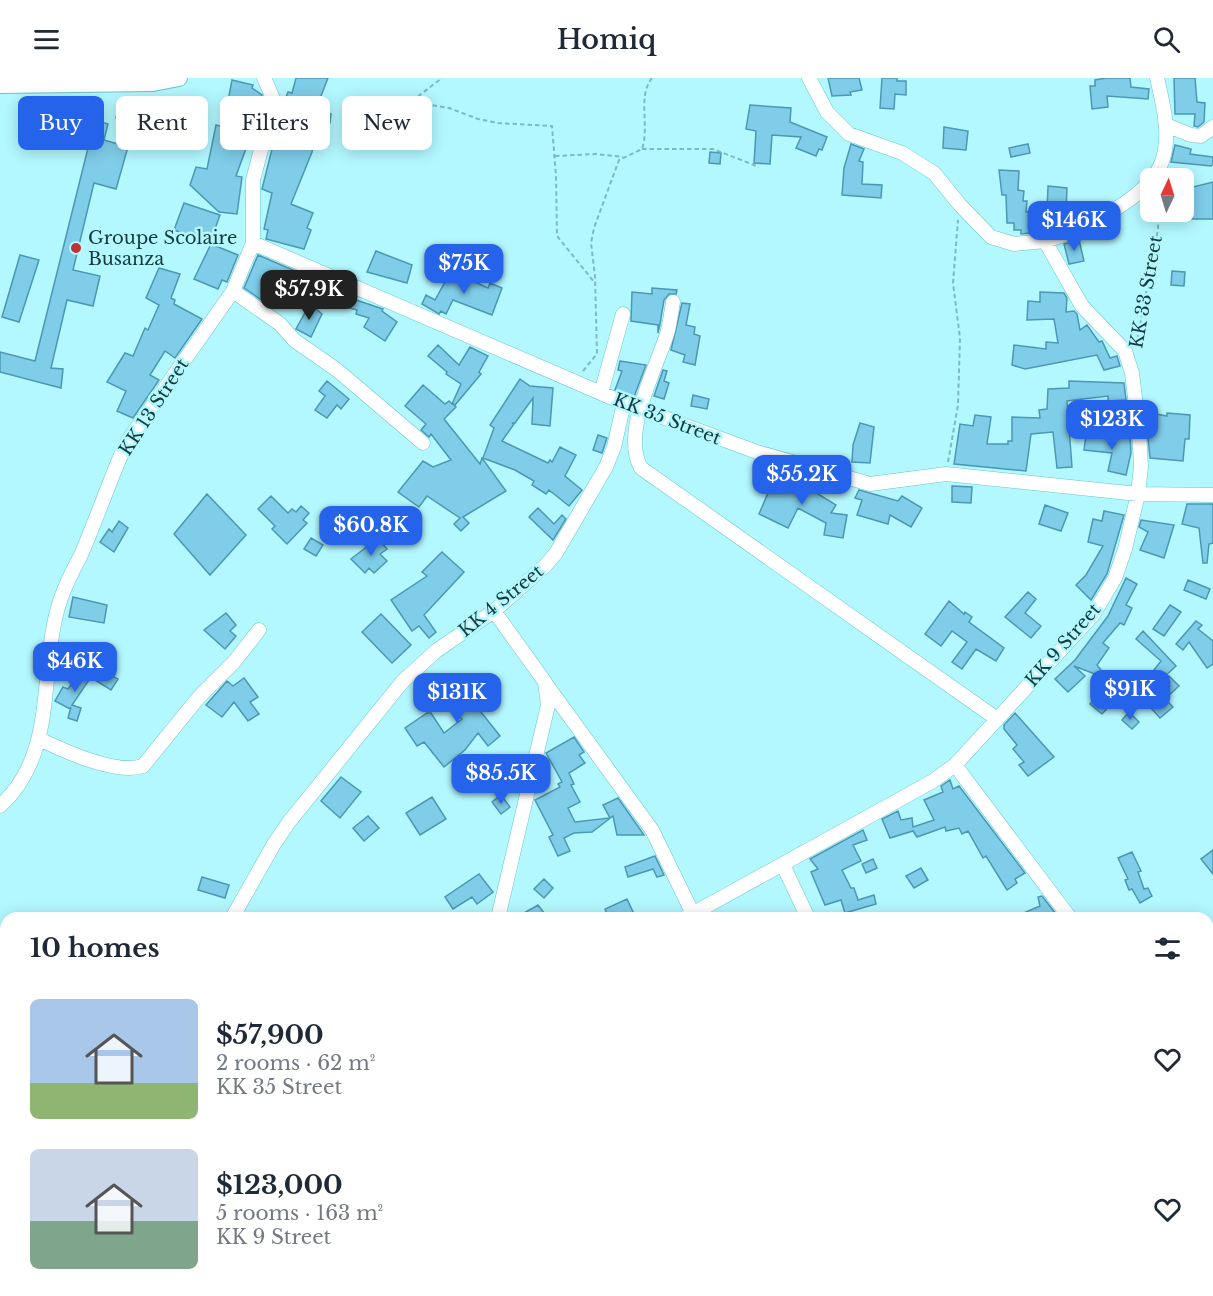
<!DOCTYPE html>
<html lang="en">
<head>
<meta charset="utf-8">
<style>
  :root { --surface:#fff; --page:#f2f2f3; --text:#1f2937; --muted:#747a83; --accent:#2563eb }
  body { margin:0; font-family:"Libre Baskerville",serif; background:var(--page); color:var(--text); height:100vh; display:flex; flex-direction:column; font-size:22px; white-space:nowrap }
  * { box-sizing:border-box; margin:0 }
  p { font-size:20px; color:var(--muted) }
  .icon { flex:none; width:33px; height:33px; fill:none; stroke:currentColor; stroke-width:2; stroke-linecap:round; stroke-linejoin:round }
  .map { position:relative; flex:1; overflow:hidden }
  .details { position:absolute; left:0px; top:834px; width:1214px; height:384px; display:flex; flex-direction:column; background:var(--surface); border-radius:18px 18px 0 0; box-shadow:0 3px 15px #0003 }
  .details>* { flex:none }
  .guide { position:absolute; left:18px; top:18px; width:600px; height:54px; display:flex; gap:12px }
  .needle { width:39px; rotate:4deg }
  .tools { position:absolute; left:1140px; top:90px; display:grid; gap:12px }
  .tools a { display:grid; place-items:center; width:54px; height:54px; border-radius:9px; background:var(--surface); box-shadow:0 3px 15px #0003; font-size:30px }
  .price { position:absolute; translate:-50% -51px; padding:0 14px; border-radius:12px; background:var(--accent); color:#fff; font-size:20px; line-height:39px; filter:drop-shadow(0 2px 3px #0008) }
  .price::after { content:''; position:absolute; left:50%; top:36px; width:18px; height:14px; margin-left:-9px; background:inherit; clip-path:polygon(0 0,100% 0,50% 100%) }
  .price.current { background:#222; color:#fff }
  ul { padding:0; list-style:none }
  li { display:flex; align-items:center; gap:18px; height:150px; padding:0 30px }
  li span { display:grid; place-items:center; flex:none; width:168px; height:120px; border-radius:9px; color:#555 }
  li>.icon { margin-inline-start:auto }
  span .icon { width:72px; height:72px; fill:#fffc; stroke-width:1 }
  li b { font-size:26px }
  h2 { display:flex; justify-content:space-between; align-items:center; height:72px; padding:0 30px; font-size:26px }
  .chip { padding:0 21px; border-radius:9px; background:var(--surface); box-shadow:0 3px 15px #0003; font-size:21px; line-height:54px }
  .chip.current { background:var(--accent); color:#fff }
  header { display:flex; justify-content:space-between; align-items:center; height:78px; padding:0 30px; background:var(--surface); font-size:27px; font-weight:600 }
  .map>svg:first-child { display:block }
  .building { fill:#7fcde9; stroke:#4a98b3; stroke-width:1.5 }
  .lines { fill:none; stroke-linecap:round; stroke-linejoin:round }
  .minor-casing { stroke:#6bc5cd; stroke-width:15 }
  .major-casing { stroke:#6bc5cd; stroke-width:18 }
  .path { stroke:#7eb9bf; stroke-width:2; stroke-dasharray:4.5 3; stroke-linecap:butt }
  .minor { stroke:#fff; stroke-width:14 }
  .major { stroke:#fff; stroke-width:16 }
  .poi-dot { fill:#c13237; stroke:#b3f8ff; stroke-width:2 }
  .labels { text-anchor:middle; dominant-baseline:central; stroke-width:5; stroke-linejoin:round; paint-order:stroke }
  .poi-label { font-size:18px; fill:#153b3f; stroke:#b3f8ff; text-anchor:start }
  .street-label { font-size:18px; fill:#153b3f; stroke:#b3f8ff }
</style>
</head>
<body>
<header><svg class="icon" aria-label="menu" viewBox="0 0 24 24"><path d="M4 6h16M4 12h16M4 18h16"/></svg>Homiq<svg class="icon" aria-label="search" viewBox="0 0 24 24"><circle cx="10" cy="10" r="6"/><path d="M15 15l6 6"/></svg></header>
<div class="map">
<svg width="1213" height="1218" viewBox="0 0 1213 1218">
  <rect width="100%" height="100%" fill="#b3f8ff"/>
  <path class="building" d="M296,0H328L319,23L324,24L323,35L331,36L330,45L318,44L312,74L291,126L313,135L307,150L311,152L304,171L266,161L268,152L264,151L272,115L262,111L282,31L288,14L292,15Z
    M828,0H859L862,12L850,14L851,17L832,18Z
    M882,0H897V3H906V17L895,16L894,31L880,30Z
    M1106,0H1130L1131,9L1149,11L1148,21L1107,18L1108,29L1092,31L1090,8H1095V2Z
    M1174,0H1195L1197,24L1205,25L1204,44L1198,49L1194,48L1195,36H1175Z
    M232,2L253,7L252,10L262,17L255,30L242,24L237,42L227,39L232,23H228Z
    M126,21L159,30L155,45L152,44L151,49L140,46L139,50L129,47L130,43L116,40L119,28L124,29Z
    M750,27L791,30L790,44L827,59L822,72L819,71L816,78L796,70L801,59L772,57L770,86L754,85L756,53L746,51Z
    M52,30L108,46L104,62L128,69L116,111L94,105L73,192L100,198L93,228L67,222L51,290L63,291L61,310L0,294V274L35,283L91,58L48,48Z
    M390,37L410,40L405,70L389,67L386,58Z
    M216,47L232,51L229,61L248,65L236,98L242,99L237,136L219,134L190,107L196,89L207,91Z
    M944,49L968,53L966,72L943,70Z
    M851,66L864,71L859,83L863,84L862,106L882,107L881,120L842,117L844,90Z
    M1028,66L1030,75L1011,79L1009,70Z
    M1175,67L1191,71L1190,76L1213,79V86L1211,88L1171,84Z
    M710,74L721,75L720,86L709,85Z
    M999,92L1019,93L1018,112L1024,113L1023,123H1027L1026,134H1040V154L1021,156V152H1014V145H1007L1006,117H1002Z
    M1213,104V141H1190L1189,110Z
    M1048,108L1067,110L1066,135L1047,134Z
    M184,125L220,137L210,165L174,152Z
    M1079,162L1084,183L1069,186L1064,166Z
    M211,166L238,177L227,204L222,202L218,211L194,201Z
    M376,173L412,187L407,205L367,194Z
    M20,177L39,182L19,244L2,239Z
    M258,177L351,217L350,220L383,231L382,233L397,244L385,263L364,249L369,240L356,236L357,232L328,224L326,228L284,202L269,227L244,210Z
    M159,190L180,196L171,220L175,222L174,226L202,241L175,280L165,273L150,297L159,302L133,340L117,333L126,313L107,304L125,275L133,278L145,250L148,252L159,227L146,220Z
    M451,193L488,210L490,205L502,210L492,237L453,222L446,236L441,233L439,236L422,226L426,217L435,222Z
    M1172,193L1185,194L1184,208L1171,207Z
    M652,210L677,212L676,216H669L664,222L660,246L658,255V247L631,243L632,214L652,216Z
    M1040,214L1064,215L1067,220L1066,234L1074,233L1077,236L1080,252L1087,247L1099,264L1102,263L1110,280L1117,278L1120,288L1104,292L1097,277L1025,291L1012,287L1014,267L1046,271V264L1058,265L1054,241L1027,242L1028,223L1040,224Z
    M682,225L690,226L686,247L695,249L694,256L700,258L695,287L683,284L685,277L671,272Z
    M310,226L322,236L311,259L296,251Z
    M438,267L459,287L470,269L488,278L479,294L481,296L455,327L453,326L456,329L444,341L480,386L482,380L506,413L463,439L469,445L461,453L454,446L460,440L427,418L419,429L398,414L423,383L433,389L451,382L431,356L429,359L421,352L426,346L405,328L423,307L445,326L449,323L452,326L461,306L446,296L447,294L428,278Z
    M620,283L646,287L634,319L615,312L622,293L618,292Z
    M663,292L667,293L664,303L669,305L664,321L654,318Z
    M520,301L530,308L553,310L550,348L532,346L533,320L515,345H512L514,346L502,363L548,385L550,382L552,384L560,369L576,377L565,398L582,412L569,428L549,412L546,416L532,407L534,403L515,392L483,380L494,350L490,347Z
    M327,303L349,321L341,331L337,327L327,340L315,332L325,318L319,313Z
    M1069,303L1124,305L1126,322L1108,323V318L1067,323L1072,389L1057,390L1053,354L1031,356L1026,393L954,386L960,346L973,348L975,337L991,339L987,366H1008V363H1012V339L1040,340L1039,332L1047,331L1048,311L1069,310Z
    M693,317L709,321L707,331L691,328Z
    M1167,335L1190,337L1189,361H1185L1183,383L1150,380L1146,339H1156V336L1167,338Z
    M860,345L874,349L870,385L852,384L853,367Z
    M1120,356L1130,358L1131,375L1126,397L1108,393L1112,375L1084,372L1086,357L1119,361Z
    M598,357L607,360L602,375L593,372Z
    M812,399L824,402L818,416L836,427L831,435L847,437L843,460L824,457L826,445L798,430L788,450L759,436L774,401L807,411Z
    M952,408L972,409L971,425L952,424Z
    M859,412L898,423L902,418L922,430L911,449L890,437L888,446L857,437L862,422L855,420Z
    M207,416L246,457L210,497L174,456Z
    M271,418L288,435L292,431L296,434L301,428L309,435L303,442L307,445L287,466L272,451L275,448L258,431Z
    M1187,426H1213V465L1209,466L1207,485H1203L1199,450L1182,446Z
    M1045,427L1068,435L1061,453L1039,446Z
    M538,430L554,446L562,437L566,441L553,462L529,439Z
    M1104,433L1124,437L1107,496L1091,522L1076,507L1086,497L1103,468L1088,464L1093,441L1102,443Z
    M1141,442L1174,447L1164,480L1140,472L1148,454L1139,449Z
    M119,443L128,450L114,474L100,464L109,451L112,454Z
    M311,460L323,467L316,478L304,471Z
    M378,460L387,471L380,476L387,483L374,495L369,490L365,495L351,481Z
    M442,474L464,494L424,537L436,554L429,560L419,548L412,553L391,522L427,498L422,494Z
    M1126,500L1137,506L1126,527L1132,530L1124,547L1120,545L1103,565L1109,570L1097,587L1108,601L1074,588L1085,598L1068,614L1055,601L1075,582L1108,538Z
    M1188,502L1210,511L1206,521L1184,512Z
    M1028,514L1036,521L1025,535L1041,548L1031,560L1005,539Z
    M73,519L107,527L104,545L69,539Z
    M949,523L964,536L965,534L972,539L969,544L1004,570L996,583L976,571L962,591L952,584L967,564L952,553L941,568L925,556Z
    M1170,527L1181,534L1164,558L1153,551Z
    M226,535L236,547L230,553L236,558L225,571L204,552Z
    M381,536L411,567L392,585L362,554Z
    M1196,543L1202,547L1198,551L1213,563V586L1207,590L1189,564L1183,572L1176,566Z
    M1143,553L1176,588L1162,601L1154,592L1161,583L1136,561Z
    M86,587L95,593L72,627L81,630L77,643L68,640L71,629L70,631L55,623L63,609L68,611Z
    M98,591L118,601L111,612L92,600Z
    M1169,598L1179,608L1165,621L1173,629L1160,640L1150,629L1153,627L1145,613Z
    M244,600L258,619L250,624L259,636L248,643L234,624L222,639L206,627L227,603L233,608Z
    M465,602L476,610L488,602L497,615L477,629L500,658L488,668L478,655L465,672L444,689L424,664L417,668L405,650L427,635H431L444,655L462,641L445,626Z
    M1102,612L1114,623L1102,636L1090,626Z
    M1129,634L1139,644L1132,651L1122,642Z
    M1015,635L1054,679L1028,698L1019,687L1024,684L1013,671L1017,667L1004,651V647Z
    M574,659L584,674L579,677L585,685L569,695L574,706L571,707L580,724L568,730L575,744L610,740L603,727L618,720L644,757H617L613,738L592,754L574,755L564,760L570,773L558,778L549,759L553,757L535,722L560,709L558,706L562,704L546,675Z
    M341,699L361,714L340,740L321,723Z
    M950,702L953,711L959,708L1025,795L1015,801L1017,805L1007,812L986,778L983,780L968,753L962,756L959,750L946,753L945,749L917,759L913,753L890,760L882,741L898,733L901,742L912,740L913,749L934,742L924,722L943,714L941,708Z
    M501,717L510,729L501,736L492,724Z
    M432,719L446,741L420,757L406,735Z
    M368,738L379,750L364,763L353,750Z
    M863,752L867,762L853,767L861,783L842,792L851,810H854L858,822L874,817L876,826L845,835L841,822L825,827L811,794L818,791L810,781Z
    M1213,772V796L1201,781Z
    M1132,774L1141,793L1138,794L1144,811L1148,810L1152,818L1140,825L1132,811L1129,812L1125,802L1128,801L1118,780Z
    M655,778L664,797L657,799L653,791L628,799L625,789Z
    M873,781L877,790L866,795L862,786Z
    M921,790L928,802L914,810L906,798Z
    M479,796L493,814L477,826L472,819L453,831L445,819Z
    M202,799L229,807L225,820L198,812Z
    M544,801L553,810L544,820L534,811Z
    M1042,818L1059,840H1012L1040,828L1038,819Z
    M627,821L636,840H609L605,831Z
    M538,827L548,840H515Z"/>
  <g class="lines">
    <defs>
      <path id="minor" d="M1166,47L1191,57L1201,58L1213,49
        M1045,163C1080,153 1147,121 1161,86C1172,60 1163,26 1157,0
        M253,165L624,325L757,374L870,406L946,396L1138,416L1213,417
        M233,213L280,246L294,262L337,292L423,365
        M673,224C671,235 670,246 667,256C656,291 621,355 641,390L997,641
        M601,315L623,236
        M494,533L545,604L548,627L498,840
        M546,606L652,752L693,836
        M39,661C64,673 116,697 143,688L199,619L234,584L259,552
        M955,687L1070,840
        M0,728C60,674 37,589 61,520C66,506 73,492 80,479C95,445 107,410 121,377L129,361L233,213L253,165V102L272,30V18L264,0
        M783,787L808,840
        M232,840L274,766L289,744L403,603L436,573L494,533L545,488L556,475L606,389L614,369L624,325
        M685,840L933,703L955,687L1093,537L1115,500L1125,471L1138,416L1141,388L1139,353L1132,295L1125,273L1082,228L1045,163L1014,166L991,159L960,127L934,95L902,75L849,56L827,34L809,0
        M0,989L6,990
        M1208,1026L1213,1024
        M10,1212L37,1218
        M978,1212L981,1218
        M411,1218L412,1212
        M803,1218L805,1212"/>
      <path id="major" d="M0,7L153,5L179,0"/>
    </defs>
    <use href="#minor" class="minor-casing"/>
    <use href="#major" class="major-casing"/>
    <path class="path" d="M412,23L442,0
      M383,34L406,23L449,30L478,41L498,45L552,48L556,98L557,158L595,205
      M642,71H713L759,89
      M555,78L596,76L623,79
      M1136,269L1158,151V134
      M583,293L597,276L595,198L591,165L594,150L619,82L642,71C650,48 637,19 652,0
      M948,384L958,327L960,260L953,205L958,142"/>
    <use href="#minor" class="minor"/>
    <use href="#major" class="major"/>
  </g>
  <circle class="poi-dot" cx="76" cy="170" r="6"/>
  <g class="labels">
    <g class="poi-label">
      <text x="88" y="160">Groupe Scolaire<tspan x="88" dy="21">Busanza</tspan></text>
    </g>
    <g class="street-label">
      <text transform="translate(1146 214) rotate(-80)">KK 33 Street</text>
      <text transform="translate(154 329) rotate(-57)">KK 13 Street</text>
      <text transform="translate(667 341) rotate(21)">KK 35 Street</text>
      <text transform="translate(501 523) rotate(-39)">KK 4 Street</text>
      <text transform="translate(1063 567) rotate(-49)">KK 9 Street</text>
    </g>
  </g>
</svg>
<div class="tools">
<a><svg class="needle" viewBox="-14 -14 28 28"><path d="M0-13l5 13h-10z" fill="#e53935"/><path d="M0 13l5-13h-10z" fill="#747a83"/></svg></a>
</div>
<b class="price" style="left:1074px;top:174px">$146K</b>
<b class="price" style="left:464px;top:217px">$75K</b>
<b class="price current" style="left:309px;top:243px">$57.9K</b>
<b class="price" style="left:1112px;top:373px">$123K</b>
<b class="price" style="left:802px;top:428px">$55.2K</b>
<b class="price" style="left:371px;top:479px">$60.8K</b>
<b class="price" style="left:75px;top:615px">$46K</b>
<b class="price" style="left:1130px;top:643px">$91K</b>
<b class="price" style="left:457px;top:646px">$131K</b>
<b class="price" style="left:501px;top:727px">$85.5K</b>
<div class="guide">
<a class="chip current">Buy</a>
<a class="chip">Rent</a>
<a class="chip">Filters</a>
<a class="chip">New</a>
</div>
<section class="details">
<h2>10 homes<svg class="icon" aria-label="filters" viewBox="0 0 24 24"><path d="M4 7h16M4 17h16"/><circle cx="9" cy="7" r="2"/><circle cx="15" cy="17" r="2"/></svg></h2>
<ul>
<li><span style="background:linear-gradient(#a9c7e8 70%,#8fb573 0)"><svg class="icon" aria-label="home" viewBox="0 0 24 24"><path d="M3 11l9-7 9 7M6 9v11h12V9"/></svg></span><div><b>$57,900</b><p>2 rooms · 62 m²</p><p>KK 35 Street</p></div><svg class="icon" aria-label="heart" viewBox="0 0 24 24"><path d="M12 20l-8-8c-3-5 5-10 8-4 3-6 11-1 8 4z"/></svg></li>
<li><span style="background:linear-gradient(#c9d6e8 60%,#7fa58c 0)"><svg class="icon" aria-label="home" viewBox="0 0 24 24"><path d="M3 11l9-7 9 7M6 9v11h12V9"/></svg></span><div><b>$123,000</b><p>5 rooms · 163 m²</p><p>KK 9 Street</p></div><svg class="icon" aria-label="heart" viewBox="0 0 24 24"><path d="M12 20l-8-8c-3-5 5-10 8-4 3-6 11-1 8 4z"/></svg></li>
</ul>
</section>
</div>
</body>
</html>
